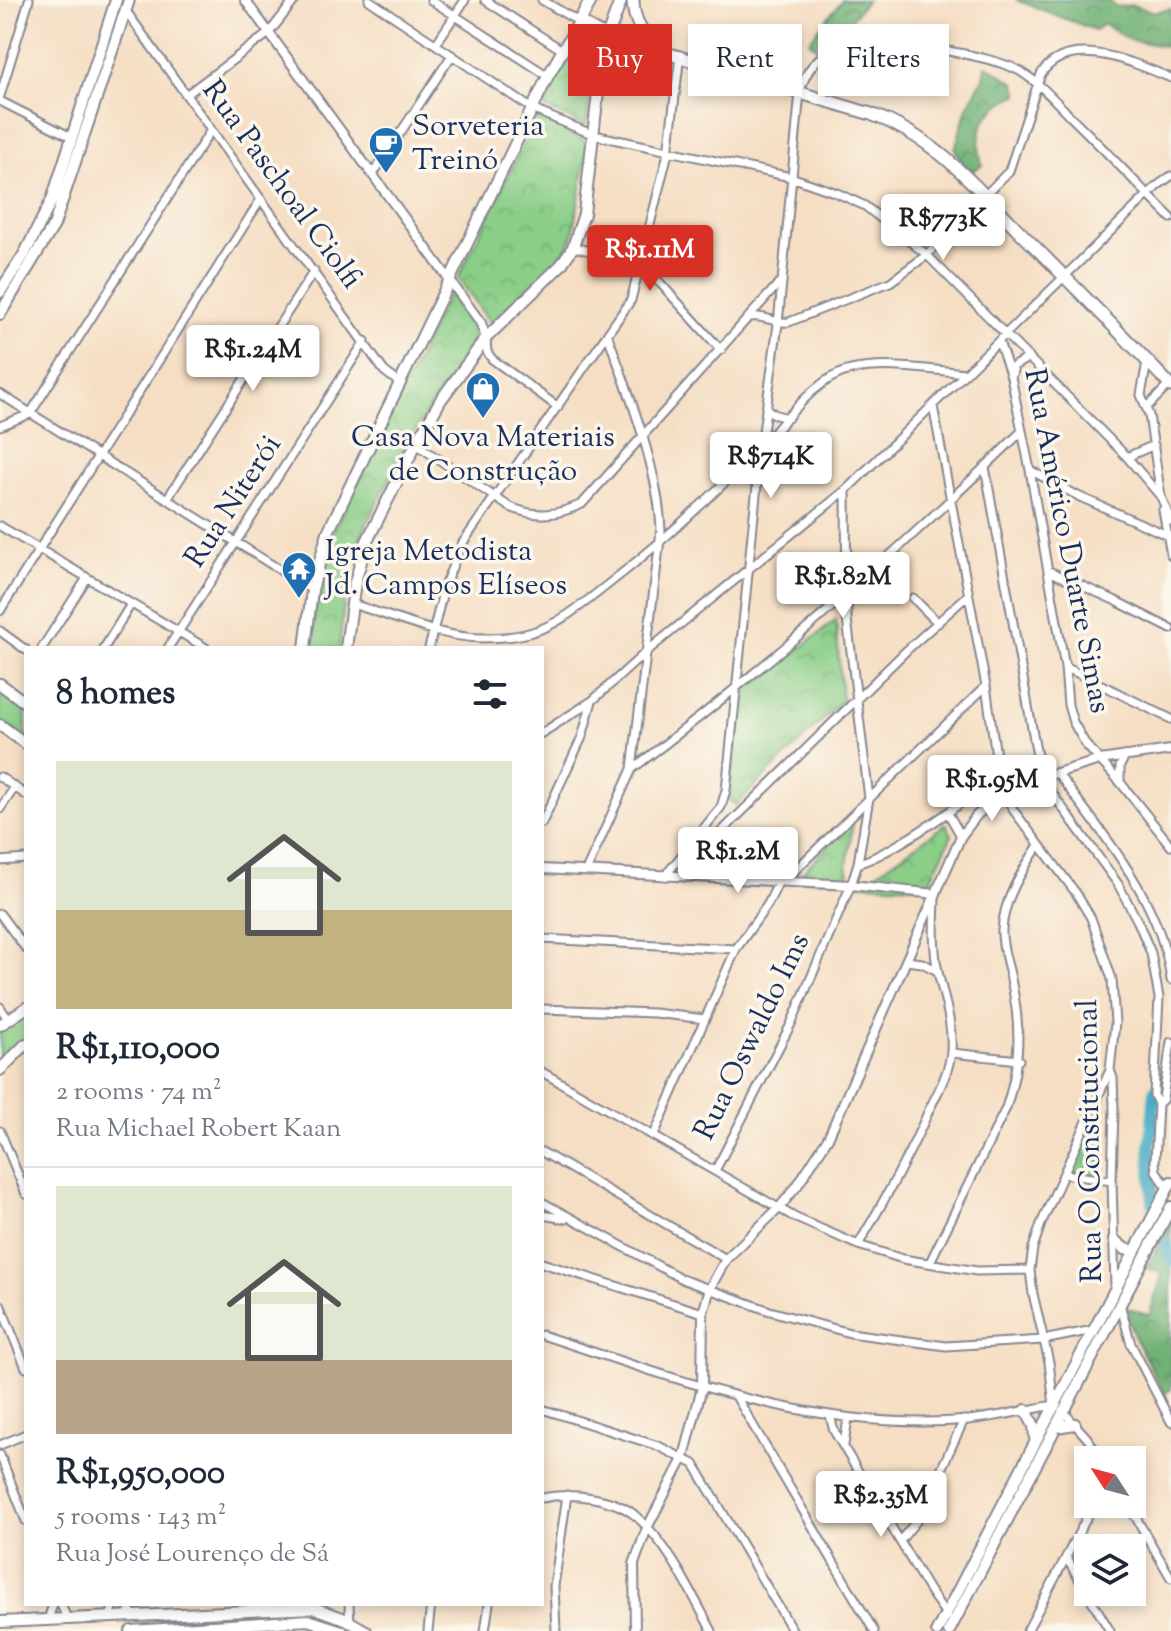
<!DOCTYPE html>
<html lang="en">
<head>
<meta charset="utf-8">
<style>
  :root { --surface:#fff; --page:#f6f6f7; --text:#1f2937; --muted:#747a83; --line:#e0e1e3; --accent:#d93025 }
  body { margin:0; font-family:"Sorts Mill Goudy",serif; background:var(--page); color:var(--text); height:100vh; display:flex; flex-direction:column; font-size:30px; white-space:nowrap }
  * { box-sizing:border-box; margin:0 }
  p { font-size:26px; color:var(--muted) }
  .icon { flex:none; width:44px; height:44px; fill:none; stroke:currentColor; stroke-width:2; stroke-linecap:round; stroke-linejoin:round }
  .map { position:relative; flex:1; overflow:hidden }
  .sheet { position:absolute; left:24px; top:646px; width:520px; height:960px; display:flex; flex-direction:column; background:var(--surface); border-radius:0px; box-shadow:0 4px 12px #0003 }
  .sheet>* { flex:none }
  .guide { position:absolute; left:568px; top:24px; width:482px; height:72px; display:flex; gap:16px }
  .needle { width:52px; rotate:306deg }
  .buttons { position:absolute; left:1074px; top:1446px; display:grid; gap:16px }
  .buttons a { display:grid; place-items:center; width:72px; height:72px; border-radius:0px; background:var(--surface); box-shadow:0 4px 12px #0003; font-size:40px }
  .price { position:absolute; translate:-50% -68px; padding:0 18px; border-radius:8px; background:#fff; color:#222; font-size:26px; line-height:52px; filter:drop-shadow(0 2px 4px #0008) }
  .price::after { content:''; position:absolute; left:50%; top:48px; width:24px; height:18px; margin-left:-12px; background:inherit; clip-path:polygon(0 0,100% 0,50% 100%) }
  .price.active { background:var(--accent); color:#fff }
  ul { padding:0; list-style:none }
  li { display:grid; align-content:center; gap:16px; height:424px; padding:0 32px }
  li+li { border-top:2px solid var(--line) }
  li span { display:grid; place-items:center; height:248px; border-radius:0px; color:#555 }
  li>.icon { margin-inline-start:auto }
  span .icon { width:144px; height:144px; fill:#fffc; stroke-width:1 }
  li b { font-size:34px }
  h2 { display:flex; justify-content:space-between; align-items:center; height:96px; padding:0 32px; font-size:34px }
  .tag { padding:0 28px; border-radius:0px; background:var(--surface); box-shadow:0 4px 12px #0003; font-size:28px; line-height:72px }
  .tag.active { background:var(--accent); color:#fff }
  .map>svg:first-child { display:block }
  .forest { fill:url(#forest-crowns); stroke:#457069; stroke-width:2 }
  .park { fill:url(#park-crowns); stroke:#527e72; stroke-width:2 }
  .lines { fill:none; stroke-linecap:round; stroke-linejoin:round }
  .river { stroke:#46acc5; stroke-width:12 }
  .minor-casing { stroke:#888690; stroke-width:11 }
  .tertiary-casing { stroke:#888690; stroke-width:12 }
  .secondary-casing { stroke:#888690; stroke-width:14 }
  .primary-casing { stroke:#888690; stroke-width:15 }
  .minor { stroke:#fff; stroke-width:7 }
  .tertiary { stroke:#fff; stroke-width:8 }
  .secondary { stroke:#fff; stroke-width:10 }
  .primary { stroke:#fff; stroke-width:11 }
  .labels { text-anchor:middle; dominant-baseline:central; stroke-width:7; stroke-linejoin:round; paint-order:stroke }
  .poi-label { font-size:30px; fill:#1b2f5e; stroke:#fbf7ec; text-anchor:start }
  .street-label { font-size:30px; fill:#1b2f5e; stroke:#fbf7ec }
</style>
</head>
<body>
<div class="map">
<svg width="1171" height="1631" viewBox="0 0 1171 1631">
  <defs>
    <pattern id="forest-crowns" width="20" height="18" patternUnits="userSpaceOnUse" patternTransform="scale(2)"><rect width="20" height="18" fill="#6fb174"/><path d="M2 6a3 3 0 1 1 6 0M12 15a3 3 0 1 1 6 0" fill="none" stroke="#5a9062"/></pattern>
    <pattern id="park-crowns" width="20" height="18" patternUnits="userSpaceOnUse" patternTransform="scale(2)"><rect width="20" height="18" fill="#8ace87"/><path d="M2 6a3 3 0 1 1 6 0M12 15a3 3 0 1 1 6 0" fill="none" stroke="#76b177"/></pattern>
  </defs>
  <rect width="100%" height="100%" fill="#fbf7ec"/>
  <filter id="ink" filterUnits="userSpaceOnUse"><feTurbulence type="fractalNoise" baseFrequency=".0125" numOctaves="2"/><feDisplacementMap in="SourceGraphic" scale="16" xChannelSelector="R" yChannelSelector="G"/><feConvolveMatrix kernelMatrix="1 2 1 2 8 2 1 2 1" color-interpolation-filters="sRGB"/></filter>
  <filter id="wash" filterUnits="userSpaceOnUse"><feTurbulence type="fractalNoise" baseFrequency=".006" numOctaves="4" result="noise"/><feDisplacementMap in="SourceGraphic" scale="32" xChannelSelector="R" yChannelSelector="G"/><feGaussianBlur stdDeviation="1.8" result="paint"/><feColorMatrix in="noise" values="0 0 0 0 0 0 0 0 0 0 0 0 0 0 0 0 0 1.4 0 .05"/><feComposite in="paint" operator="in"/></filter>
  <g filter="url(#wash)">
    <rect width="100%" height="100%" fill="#f5dec3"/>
    <path class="forest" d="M842,0H867L829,46L818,49L809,41Z
      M1016,0H1108L1117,7L1132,5L1155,12L1171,9V47L1130,40L1103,24L1095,30Z
      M986,65L1015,83L1019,94C985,109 973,128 982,165L973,171L962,163L955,149L967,107L984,77Z
      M1171,1218V1389L1164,1394L1134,1336L1126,1313L1128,1308L1147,1315L1150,1313L1162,1274L1147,1268Z"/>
    <path class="park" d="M580,35L597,41L586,126L545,108L564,58Z
      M537,116L588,143L573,235L567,249L555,265L490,323L458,278Z
      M449,292L473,331V340L408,442L360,537L347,578L339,648H312L316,595L330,537L374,452Z
      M836,620L842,701L736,805L728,799L746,692Z
      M0,693L26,712V741L0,722Z
      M853,822L847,866L849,873L846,879L794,880Z
      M946,824L952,835L927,886L860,884L863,877L874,875Z
      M26,1014V1041L0,1065V1031Z
      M1104,1096L1101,1176L1071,1173Z"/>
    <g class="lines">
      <path class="river" d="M1153,1203L1150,1148L1155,1090
        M1167,1242L1171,1262"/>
    </g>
  </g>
  <g filter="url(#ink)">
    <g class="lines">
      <defs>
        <path id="minor" d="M369,0L534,110L594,135L791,177L837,193L865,206L927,255L1127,457L1161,497L1171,521
          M431,0L548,76
          M485,0L562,50
          M542,0L579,22
          M126,11L384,371L401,384
          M436,44L465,0
          M186,95L269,33L295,0
          M0,96L29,0
          M0,101L73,138
          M373,174L452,55
          M573,247L642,263L721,350
          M751,317C766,315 774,324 789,322L890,282L927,255L1009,171L1041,74C1069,32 1136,64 1171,78
          M486,340L487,352L492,359L558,407
          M999,342L1011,377L1030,470L1065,667L1068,705L1073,722L1086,745L1120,782L1171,846
          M1147,362L1141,395L1149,415L1161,497
          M1012,375L1014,366L1029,357
          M0,394L312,590
          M933,406L986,686L1000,784L1014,811L1076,893L1091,918L1112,979L1115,1023L1110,1070L1113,1078L1114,1109L1112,1181L1115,1288
          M1147,407L1170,384
          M766,409L776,415L788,418
          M0,426L30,414L211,130
          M416,444L508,506C534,518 556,516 582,504L780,282
          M1127,457L1154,445
          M985,467L1041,778L1118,884L1138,922L1151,953L1159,998L1154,1095L1158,1104
          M1030,470L1080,497L1169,536
          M732,477H743L758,484
          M167,499L314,271
          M1163,510L1171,555
          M0,526L206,648
          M1049,571L1114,600L1171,629
          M913,598L938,623
          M352,604C393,616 438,637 481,638C497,638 514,637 529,633C559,625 583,604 606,586C664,541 717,492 768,439C791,415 817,377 851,370C887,362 929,370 966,373
          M0,611L261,199
          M0,631L26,650
          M42,648L87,578
          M104,648L131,604
          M168,648L365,341
          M429,648L445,584L462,544L631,300L668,153L680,55
          M1065,667L1171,719
          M542,733L592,701L646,652L846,490L1157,186L1171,176
          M632,769C770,666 898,552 1021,432
          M1058,774C1105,837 1161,900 1171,980
          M0,777L26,795
          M1120,780V766L1125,756
          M0,809L15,787
          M948,813L961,836
          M542,823L582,737L592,701
          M0,861L26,859
          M858,863C879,859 932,824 951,810C967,799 981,785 1001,785
          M586,871L632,769L661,531C659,470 629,394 608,336
          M665,876L721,807L726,790L761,446L778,324L800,92C805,72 817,55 838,48C871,36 993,53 1023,73C1042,85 1056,102 1072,118C1106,151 1138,185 1171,218
          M690,876L693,863L714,839L907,650L967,596
          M0,914L26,949
          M542,939L736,949
          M906,961L922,963L938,971
          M0,1007L8,1019
          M542,1009L654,1013L705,1019
          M952,1053L1019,1060
          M542,1072L796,1218L858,1245L903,1259L977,1271L1030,1270
          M0,1131L26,1194
          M654,1135L736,949L768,904L778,883L788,877L986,686
          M542,1152L726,1259
          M715,1171L791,1024L851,885L858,863L869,798L847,619L846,490
          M1064,1174L1112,1181
          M1168,1188L1156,1171L1155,1162L1158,1104L1163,1099L1171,1042
          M542,1202L684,1280L770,1311L850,1333L946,1346L1043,1340L1093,1330
          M542,1215L566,1219
          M858,1245C885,1200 909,1156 930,1108C938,1092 950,1070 951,1051C953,1023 944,999 938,972C933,949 934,923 935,899
          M930,1262L1006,1108C1021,1062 1021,1027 1011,979C1008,963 1001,946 1002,930C1004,898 1022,871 1039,845
          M542,1263L703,1313
          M0,1304L26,1368
          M1120,1304L1131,1344L1171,1422
          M542,1335C682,1381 819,1433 969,1420C997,1417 1026,1410 1054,1405
          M737,1398L874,1631
          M1054,1405L1049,1362L1033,1294L1030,1270L1033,1248L1041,1224L1110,1070
          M542,1409L658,1446L694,1464L793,1631
          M1062,1410L1088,1439L1101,1460
          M830,1416L834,1431L929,1590L946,1614
          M0,1445L26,1434
          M844,1445L848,1418
          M0,1455L26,1521
          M542,1498C570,1492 615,1497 637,1517C670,1546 691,1593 712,1631
          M1128,1504L1171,1578
          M900,1541L918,1519L964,1420
          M1066,1557L1110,1631
          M61,1604L67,1619
          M126,1604L134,1616
          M349,1604L350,1622
          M110,1617L114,1604
          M48,1620L53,1604
          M428,1631L431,1604
          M485,1631L489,1604
          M556,1631L554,1586L567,1495
          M1027,1631L1094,1504"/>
        <path id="tertiary" d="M245,0L481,323L486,338
          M542,869L851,885L936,894
          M635,1631L634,1564L647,1528L684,1457L702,1387L703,1313L710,1288L726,1259L779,1208L797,1186L828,1138L961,836L977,815L1010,787L1100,760L1171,750"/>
        <path id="secondary" d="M0,292L25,253L52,200L116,0
          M0,314L54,225L129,0
          M305,648L312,590L328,532L548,76L579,22
          M346,648L355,582L367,541L416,444L440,401L486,338L561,265L573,247L584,214L600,75L608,35
          M0,684L26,703
          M0,725L26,744
          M0,1025L26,1008
          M0,1070L26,1044
          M1114,1240L1125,1249L1134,1251
          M1026,1410L1034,1426L1035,1438
          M1056,1427L1075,1424
          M0,1622L314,1608L345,1619L366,1631
          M131,1631L308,1620L342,1631
          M937,1631L1171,1182
          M949,1631L1171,1207"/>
        <path id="primary" d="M591,0L579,22L599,33L871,114C939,139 976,188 1026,238C1075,287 1124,336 1171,386
          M633,0C633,21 643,37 662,46
          M608,35L621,0"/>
      </defs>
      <use href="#minor" class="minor-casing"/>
      <use href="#tertiary" class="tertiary-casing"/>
      <use href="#secondary" class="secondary-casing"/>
      <use href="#primary" class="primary-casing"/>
      <use href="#minor" class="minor"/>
      <use href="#tertiary" class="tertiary"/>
      <use href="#secondary" class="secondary"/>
      <use href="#primary" class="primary"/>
    </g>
  </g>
  <defs>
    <symbol id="cafe-pin" viewBox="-11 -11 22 30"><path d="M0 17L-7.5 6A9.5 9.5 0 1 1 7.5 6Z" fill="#1f6fb2" stroke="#fbf7ec"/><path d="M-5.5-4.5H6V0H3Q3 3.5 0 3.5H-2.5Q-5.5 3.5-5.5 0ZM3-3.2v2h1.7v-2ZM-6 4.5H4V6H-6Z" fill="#fff"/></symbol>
    <symbol id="shop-pin" viewBox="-11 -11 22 30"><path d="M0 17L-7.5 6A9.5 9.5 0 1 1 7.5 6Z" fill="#1f6fb2" stroke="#fbf7ec"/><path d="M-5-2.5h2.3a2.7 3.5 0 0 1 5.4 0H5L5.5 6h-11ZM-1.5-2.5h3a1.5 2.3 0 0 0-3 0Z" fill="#fff"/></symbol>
    <symbol id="temple-pin" viewBox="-11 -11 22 30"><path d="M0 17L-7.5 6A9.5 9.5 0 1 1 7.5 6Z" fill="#1f6fb2" stroke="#fbf7ec"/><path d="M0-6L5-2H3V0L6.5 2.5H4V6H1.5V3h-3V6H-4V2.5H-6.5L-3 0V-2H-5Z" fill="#fff"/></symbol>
  </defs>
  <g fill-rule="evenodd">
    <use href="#cafe-pin" x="366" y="124" width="40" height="54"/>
    <use href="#shop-pin" x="463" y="369" width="40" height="54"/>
    <use href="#temple-pin" x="279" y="549" width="40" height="54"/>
  </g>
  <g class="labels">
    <g class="poi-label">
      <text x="412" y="127">Sorveteria<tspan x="412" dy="34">Treinó</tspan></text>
      <text x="483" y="438" text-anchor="middle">Casa Nova Materiais<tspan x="483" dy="34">de Construção</tspan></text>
      <text x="325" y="552">Igreja Metodista<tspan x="325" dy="34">Jd. Campos Elíseos</tspan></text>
    </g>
    <g class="street-label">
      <text transform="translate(281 185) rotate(54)">Rua Paschoal Ciolfi</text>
      <text transform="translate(234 502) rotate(-57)">Rua Niterói</text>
      <text transform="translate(1066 541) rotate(79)">Rua Américo Duarte Simas</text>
      <text transform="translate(753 1037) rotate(-64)">Rua Oswaldo Ims</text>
      <text transform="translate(1091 1141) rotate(-91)">Rua O Constitucional</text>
    </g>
  </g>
</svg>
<div class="buttons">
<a><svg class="needle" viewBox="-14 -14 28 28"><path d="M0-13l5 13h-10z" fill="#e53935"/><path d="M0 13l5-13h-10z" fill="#747a83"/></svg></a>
<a><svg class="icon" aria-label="layers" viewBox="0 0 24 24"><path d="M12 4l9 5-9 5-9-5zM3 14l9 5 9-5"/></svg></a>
</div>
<b class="price" style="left:943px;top:262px">R$773K</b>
<b class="price active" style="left:650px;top:293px">R$1.11M</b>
<b class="price" style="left:253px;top:393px">R$1.24M</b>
<b class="price" style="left:771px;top:500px">R$714K</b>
<b class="price" style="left:843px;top:620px">R$1.82M</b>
<b class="price" style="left:992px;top:823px">R$1.95M</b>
<b class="price" style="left:738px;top:895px">R$1.2M</b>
<b class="price" style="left:881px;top:1539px">R$2.35M</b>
<div class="guide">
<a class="tag active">Buy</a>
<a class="tag">Rent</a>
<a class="tag">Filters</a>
</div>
<section class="sheet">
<h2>8 homes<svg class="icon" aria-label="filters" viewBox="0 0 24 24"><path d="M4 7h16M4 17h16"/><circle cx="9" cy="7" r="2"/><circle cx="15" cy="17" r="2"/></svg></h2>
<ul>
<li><span style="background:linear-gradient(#dfe7d0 60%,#c2b280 0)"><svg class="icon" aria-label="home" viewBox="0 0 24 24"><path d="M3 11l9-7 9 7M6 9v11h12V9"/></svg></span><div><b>R$1,110,000</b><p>2 rooms · 74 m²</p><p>Rua Michael Robert Kaan</p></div></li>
<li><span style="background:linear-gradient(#dfe7d0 70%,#b9a48a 0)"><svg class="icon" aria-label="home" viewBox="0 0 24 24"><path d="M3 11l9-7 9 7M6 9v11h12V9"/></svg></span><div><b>R$1,950,000</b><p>5 rooms · 143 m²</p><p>Rua José Lourenço de Sá</p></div></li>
</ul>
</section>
</div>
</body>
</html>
